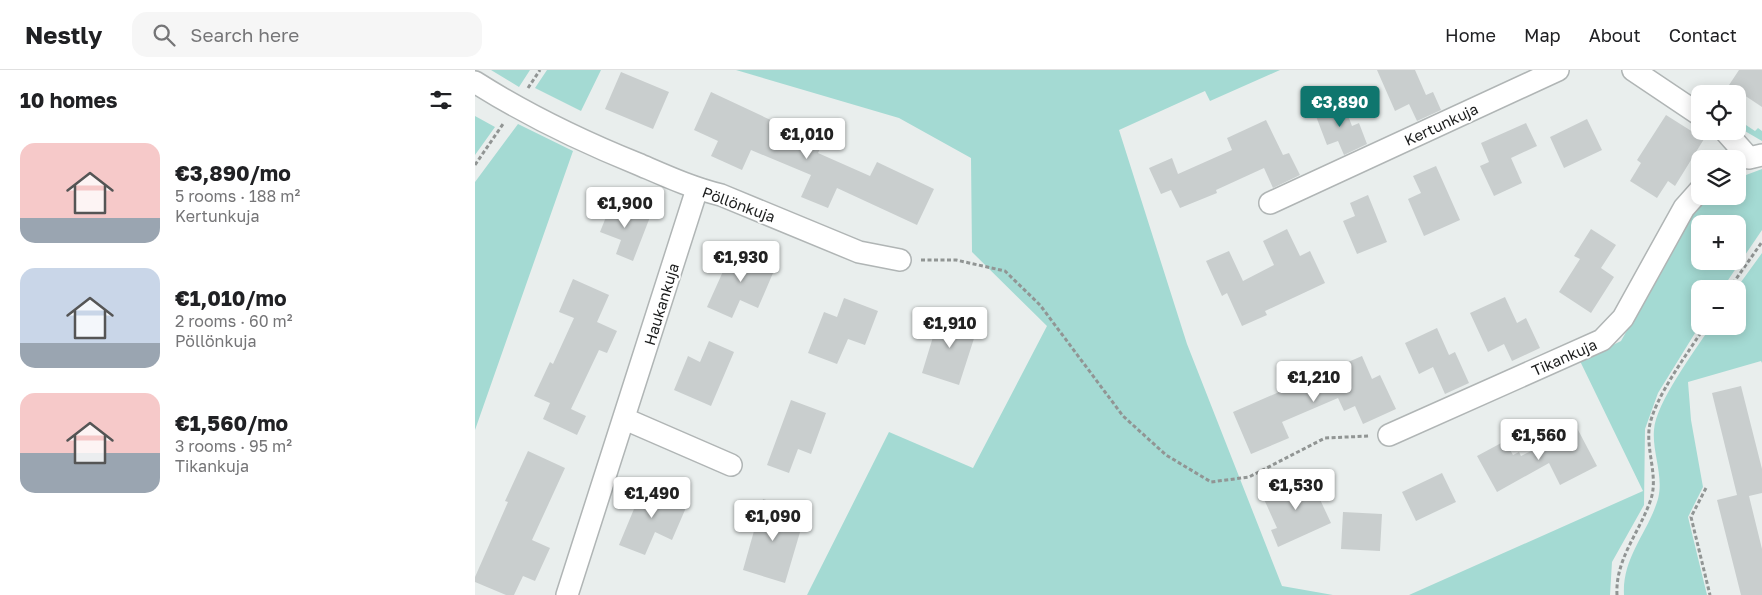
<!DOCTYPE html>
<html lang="en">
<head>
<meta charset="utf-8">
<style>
  :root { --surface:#fff; --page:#f6f6f6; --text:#202124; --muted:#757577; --line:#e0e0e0; --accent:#0f766e }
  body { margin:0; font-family:"Golos Text",sans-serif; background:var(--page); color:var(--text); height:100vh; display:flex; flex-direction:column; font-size:19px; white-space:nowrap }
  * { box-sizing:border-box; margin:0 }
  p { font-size:16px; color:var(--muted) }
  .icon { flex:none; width:28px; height:28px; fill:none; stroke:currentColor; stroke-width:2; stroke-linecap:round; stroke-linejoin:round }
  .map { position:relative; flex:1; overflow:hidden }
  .drawer { display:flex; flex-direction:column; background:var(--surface); width:475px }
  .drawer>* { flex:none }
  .tools { position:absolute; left:1216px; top:15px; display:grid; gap:10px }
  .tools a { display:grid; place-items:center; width:55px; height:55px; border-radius:10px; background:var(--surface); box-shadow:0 2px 12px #0003; font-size:25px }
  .price { position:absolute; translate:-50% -42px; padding:0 11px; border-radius:5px; background:#fff; color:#222; font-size:16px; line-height:32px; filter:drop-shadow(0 1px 2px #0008) }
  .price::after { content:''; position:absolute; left:50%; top:30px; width:15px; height:11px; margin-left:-8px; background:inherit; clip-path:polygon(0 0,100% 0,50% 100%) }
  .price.on { background:var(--accent); color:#fff }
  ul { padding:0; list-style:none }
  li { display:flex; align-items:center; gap:15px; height:125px; padding:0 20px }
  li span { display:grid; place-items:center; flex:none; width:140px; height:100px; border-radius:15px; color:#555 }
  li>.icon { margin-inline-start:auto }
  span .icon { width:60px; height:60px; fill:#fffc; stroke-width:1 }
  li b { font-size:21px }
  h2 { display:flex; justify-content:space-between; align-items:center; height:60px; padding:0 20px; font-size:21px }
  header { display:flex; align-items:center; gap:30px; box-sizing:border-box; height:70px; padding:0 25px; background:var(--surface); border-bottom:1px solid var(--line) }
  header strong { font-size:24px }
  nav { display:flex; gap:28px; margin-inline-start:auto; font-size:18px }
  .search { width:350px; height:45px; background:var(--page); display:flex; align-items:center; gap:12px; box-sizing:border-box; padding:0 18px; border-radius:15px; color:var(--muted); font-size:19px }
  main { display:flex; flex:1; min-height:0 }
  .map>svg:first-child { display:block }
  .green { fill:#a4dad3; fill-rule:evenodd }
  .building { fill:#c9cece }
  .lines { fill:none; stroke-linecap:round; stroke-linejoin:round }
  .minor-casing { stroke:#b0b5b5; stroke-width:24 }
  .path { stroke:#919594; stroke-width:3; stroke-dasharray:4 2.5; stroke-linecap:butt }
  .minor { stroke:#fff; stroke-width:21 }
  .labels { text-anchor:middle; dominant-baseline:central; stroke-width:4; stroke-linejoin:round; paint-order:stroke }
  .street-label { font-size:15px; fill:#1b1c1c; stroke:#fff }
</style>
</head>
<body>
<header>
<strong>Nestly</strong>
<div class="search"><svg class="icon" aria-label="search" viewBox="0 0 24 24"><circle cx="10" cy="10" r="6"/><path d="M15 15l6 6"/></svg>Search here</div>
<nav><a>Home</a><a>Map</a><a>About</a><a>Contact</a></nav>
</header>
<main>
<section class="drawer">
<h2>10 homes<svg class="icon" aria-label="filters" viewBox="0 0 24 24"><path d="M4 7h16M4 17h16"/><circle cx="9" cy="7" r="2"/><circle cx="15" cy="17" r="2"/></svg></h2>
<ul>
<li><span style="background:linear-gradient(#f6c9c9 75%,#9aa5b1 0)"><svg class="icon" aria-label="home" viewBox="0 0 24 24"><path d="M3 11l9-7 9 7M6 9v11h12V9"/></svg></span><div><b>€3,890/mo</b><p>5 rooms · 188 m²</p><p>Kertunkuja</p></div></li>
<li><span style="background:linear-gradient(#c9d6e8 75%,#9aa5b1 0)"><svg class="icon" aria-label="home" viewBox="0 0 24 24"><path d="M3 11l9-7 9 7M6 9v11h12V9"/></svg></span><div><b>€1,010/mo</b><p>2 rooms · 60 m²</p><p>Pöllönkuja</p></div></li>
<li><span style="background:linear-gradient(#f6c9c9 60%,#9aa5b1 0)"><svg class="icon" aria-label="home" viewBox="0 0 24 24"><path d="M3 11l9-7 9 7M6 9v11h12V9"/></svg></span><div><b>€1,560/mo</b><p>3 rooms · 95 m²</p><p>Tikankuja</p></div></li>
</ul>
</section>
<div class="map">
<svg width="1287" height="525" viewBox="0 0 1287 525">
  <rect width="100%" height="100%" fill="#e9eeed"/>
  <path class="green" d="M16,0H55L44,17Z
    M72,0H126L106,41L60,18Z
    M261,0H805L735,31L730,21L644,60L712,274L807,516L858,525H332L414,362L498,398L572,256L497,182L496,88L424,48Z
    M0,46L20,57L0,85Z
    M1262,49L1280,61L1283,58L1287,61V71L1263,57Z
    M43,54L98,81L0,360V112Z
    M1287,99V160L1247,219H1225V255L1183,323L1170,359L1169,435L1137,492L1135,525H934L1168,421L1105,291L1146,271L1220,140L1234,126H1262L1263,108ZM1225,154H1262V191H1225Z
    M1287,183V293L1286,291L1213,312L1216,350L1228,417L1213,447L1232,525H1149C1147,487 1173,463 1183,429C1189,406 1177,382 1179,360C1181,332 1220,281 1236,256H1262L1261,219Z"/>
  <path class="building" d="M902,0H940L951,25L958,22L966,40L942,51L934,34L920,41Z
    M1264,0H1287V37L1254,15Z
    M146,2L194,22L178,59L130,39Z
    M236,22L317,60L321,52L351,65L343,83L395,106L402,92L459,119L442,155L362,118L353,138L326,127L336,105L276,80L267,100L236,86L243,71L219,60Z
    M867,30L877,56L884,53L892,74L869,85L863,71L852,75L839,41Z
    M1191,45L1229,69L1200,116L1193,111L1182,128L1155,111L1166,93L1162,90Z
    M1112,49L1127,80L1089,98L1075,67Z
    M791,50L808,85L814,83L825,105L798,118L789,98L741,120L742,123L705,138L696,120L686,124L674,98L697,88L703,104L757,80L752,68Z
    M1051,53L1062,76L1036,88L1047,113L1019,126L1005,96L1014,92L1006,73Z
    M961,96L985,150L949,166L933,129L946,123L938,106Z
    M893,125L912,172L882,184L868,151L880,146L875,133Z
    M137,132L175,147L158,191L141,184L146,170L125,162Z
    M812,159L825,186L835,181L850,213L790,241L792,245L767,256L752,223L747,226L731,191L754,181L768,211L799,195L788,171Z
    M1116,159L1141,175L1126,198L1139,207L1116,243L1084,222L1105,189L1099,186Z
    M259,177L301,196L283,238L265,230L257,248L232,237Z
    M98,209L134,225L122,252L142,261L132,283L124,280L96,339L111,346L102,365L68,349L75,333L59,326L75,292L78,294L99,248L84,242Z
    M1030,227L1042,253L1051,248L1065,278L1037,291L1029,274L1013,282L995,243Z
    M369,228L403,241L390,275L373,269L362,294L333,283L349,242L362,247Z
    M465,244L503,256L484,315L447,303Z
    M962,258L974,285L980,282L994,313L970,324L958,297L944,304L930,273Z
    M234,271L259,282L236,336L199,320L213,286L225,292Z
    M887,286L897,309L905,305L921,339L888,354L880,336L869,341L863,328L807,352L814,368L776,384L758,342Z
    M1266,316L1287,399V423L1274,426L1287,479V525H1266L1242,430L1262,425L1237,323Z
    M316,330L351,343L336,384L323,379L314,403L292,395Z
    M1102,358L1122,396L1085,415L1074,393L1022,422L1002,386L1030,371L1038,385L1044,382L1046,386Z
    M53,381L90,398L57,470L75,478L60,511L48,506L39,525H31L0,512V507L33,432L30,431Z
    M967,403L981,432L941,451L927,422Z
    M834,406L856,453L803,477L796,460L802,458L788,427Z
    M169,415L213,433L197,470L180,462L170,485L144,475Z
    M288,429L314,437L311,447L328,452L310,513L268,500Z
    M868,442L907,444L905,481L866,479Z"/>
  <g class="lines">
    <defs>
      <path id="minor" d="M1158,0L1225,45
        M0,12C52,45 106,71 163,94C191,106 217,118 246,125L384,182L425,190
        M1250,61L1274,88L1287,85
        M795,133L1083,0
        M150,349L256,395
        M914,365L1127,270L1148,248L1209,138L1225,120
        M92,525L222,119"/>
    </defs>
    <use href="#minor" class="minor-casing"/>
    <path class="path" d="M53,18L65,0
      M0,95L28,54
      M446,190H481L530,201L565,235L648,346L691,385L736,412L774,407L850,368L894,366
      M1254,219L1287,172
      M1231,418L1216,447L1235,525
      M1142,525C1140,489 1165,462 1176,429C1183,407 1172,383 1174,360C1177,330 1214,282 1230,256"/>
    <use href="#minor" class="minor"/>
  </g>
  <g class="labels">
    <g class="street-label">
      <text transform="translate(966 54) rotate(-25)">Kertunkuja</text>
      <text transform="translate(264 134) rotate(20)">Pöllönkuja</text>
      <text transform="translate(186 234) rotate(-73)">Haukankuja</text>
      <text transform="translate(1089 287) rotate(-24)">Tikankuja</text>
    </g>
  </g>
</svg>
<div class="tools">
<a><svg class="icon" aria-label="locate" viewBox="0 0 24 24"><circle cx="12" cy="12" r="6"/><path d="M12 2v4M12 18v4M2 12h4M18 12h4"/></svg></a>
<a><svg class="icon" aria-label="layers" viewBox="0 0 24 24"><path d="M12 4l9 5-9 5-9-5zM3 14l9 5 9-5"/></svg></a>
<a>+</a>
<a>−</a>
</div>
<b class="price on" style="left:865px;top:58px">€3,890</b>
<b class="price" style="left:332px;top:90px">€1,010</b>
<b class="price" style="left:150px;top:159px">€1,900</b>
<b class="price" style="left:266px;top:213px">€1,930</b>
<b class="price" style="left:475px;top:279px">€1,910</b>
<b class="price" style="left:839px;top:333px">€1,210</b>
<b class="price" style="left:1064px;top:391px">€1,560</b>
<b class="price" style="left:821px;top:441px">€1,530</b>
<b class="price" style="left:177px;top:449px">€1,490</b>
<b class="price" style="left:298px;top:472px">€1,090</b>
</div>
</main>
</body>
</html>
